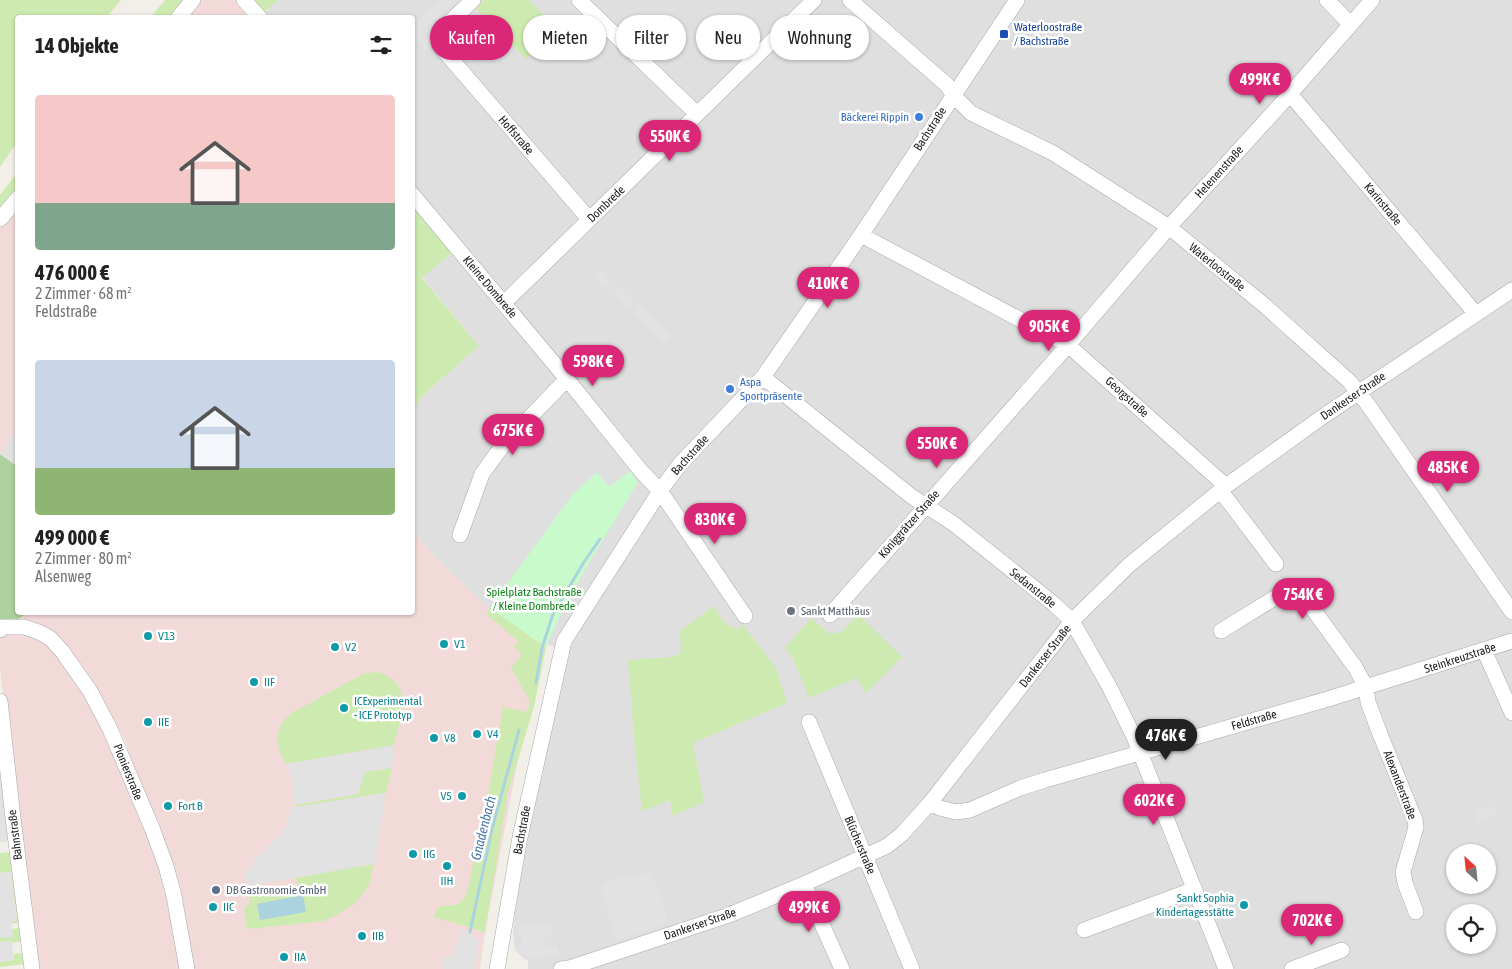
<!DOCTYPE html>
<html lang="de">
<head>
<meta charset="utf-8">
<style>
  :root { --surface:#fff; --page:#f6f6f6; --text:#222; --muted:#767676; --accent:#db2777 }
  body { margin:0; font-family:"Asap Condensed",sans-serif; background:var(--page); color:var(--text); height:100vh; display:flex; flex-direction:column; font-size:19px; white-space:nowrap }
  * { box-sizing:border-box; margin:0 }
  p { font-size:16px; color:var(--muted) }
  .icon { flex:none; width:28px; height:28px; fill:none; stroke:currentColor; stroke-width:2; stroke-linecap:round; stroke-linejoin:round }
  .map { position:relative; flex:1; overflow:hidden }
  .sheet { position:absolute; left:15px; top:15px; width:400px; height:600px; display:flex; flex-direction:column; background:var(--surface); border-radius:5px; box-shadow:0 1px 4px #0004 }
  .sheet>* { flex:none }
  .top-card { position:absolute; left:430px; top:15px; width:475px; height:45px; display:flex; gap:10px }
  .needle { width:32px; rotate:333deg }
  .controls { position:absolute; left:1446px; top:844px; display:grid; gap:10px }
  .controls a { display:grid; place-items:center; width:50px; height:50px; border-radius:50%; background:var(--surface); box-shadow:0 1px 4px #0004; font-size:25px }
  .price { position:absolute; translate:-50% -42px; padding:0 11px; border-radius:18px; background:var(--accent); color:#fff; font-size:16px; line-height:32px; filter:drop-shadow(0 1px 2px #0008) }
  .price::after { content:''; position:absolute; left:50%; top:30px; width:15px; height:11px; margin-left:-8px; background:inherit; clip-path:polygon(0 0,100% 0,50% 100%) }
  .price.selected { background:#222; color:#fff }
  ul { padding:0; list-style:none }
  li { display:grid; align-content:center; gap:10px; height:265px; padding:0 20px }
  li span { display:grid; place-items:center; height:155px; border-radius:5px; color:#555 }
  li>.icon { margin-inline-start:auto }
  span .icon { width:90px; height:90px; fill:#fffc; stroke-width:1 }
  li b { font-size:21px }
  h2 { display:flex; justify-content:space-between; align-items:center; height:60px; padding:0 20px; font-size:21px }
  .pill { padding:0 18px; border-radius:22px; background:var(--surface); box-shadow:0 1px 4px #0004; font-size:18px; line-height:45px }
  .pill.selected { background:var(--accent); color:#fff }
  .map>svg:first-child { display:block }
  .residential { fill:#e0dfdf; fill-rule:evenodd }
  .commercial { fill:#f2dad9 }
  .grass { fill:#cdebb0 }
  .forest { fill:#add19e }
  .park { fill:#c8facc }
  .parking { fill:#e2e2e2 }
  .water { fill:#aad3df }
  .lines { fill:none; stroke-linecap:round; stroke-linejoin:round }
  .stream { stroke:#aad3df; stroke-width:3 }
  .minor-casing { stroke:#a9a9a9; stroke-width:16 }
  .minor { stroke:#fff; stroke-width:15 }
  .transit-dot { fill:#1a4fb4; stroke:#fff; stroke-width:2 }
  .shop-dot { fill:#3f7fe0; stroke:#fff; stroke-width:2 }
  .worship-dot { fill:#6b7280; stroke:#fff; stroke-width:2 }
  .culture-dot { fill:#0f9aa8; stroke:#fff; stroke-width:2 }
  .service-dot { fill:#5c6f8a; stroke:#fff; stroke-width:2 }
  .labels { text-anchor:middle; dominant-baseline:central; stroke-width:5; stroke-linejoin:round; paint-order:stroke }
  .transit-label { font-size:12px; fill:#164399; stroke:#fff; text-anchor:start }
  .shop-label { font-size:12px; fill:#366cbe; stroke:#fff; text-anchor:end }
  .street-label { font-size:12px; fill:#222; stroke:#fff }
  .park-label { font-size:12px; fill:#0c8416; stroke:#fff }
  .worship-label { font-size:12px; fill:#5b616d; stroke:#fff; text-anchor:start }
  .culture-label { font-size:12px; fill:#0d838f; stroke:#fff; text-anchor:start }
  .service-label { font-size:12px; fill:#4e5e75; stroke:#fff; text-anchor:start }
  .water-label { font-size:14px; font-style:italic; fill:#4a7aab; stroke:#fff }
</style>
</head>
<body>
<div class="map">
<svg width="1512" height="969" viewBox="0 0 1512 969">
  <rect width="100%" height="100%" fill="#f2efe9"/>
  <path class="residential" d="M278,0H1512V969H528V960L523,958L515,950L513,934L519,874L539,779L569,655L498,618L439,561L413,531V412L420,398L479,346L422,277L463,244L413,183L412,18H269L264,13ZM1455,852H1488V885H1455ZM1455,912H1488V945H1455Z"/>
  <path class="commercial" d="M200,0H239L253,18H185Z
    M17,206V466L0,454V226Z
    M413,531L439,561L498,618L546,647L527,712L485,932L480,969H191L177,891L125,740L105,703L70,656L14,622L27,612H412Z
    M21,631L53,646L90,700L165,877L184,969H36L0,669V637L3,634Z"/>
  <path class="grass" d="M0,0H121L107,17L18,18L17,142L0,167Z
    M165,0H187L171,17L150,18Z
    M255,0H278L264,13L254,2Z
    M484,0H529L557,29L526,59L476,8Z
    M17,173V191L0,211V195Z
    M413,201L455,250L422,278L479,346L420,398L413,412Z
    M491,606L501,616L546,647L534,707L508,792L485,932L434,917C435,914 436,911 437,909C446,900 457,913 467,893L489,790L503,707L527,712L530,701L511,668L522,654L514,647L519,642L486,614Z
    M714,606C721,618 723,625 738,629L743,625L776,668L787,703L693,743L704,802L672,816L670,800L642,811L635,747L628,660L671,657L681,653L680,631Z
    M858,614L902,657L866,693L857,678L809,698L793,658L785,648L811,618L830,634L842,632Z
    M377,672C416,683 400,716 394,745L286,764C274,744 274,730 290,714L363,674Z
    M392,768L386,793L295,807V805L358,794L365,772Z
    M11,852L20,922L11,924V921L17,920L11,872L0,873V853Z
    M374,864L369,885L364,892L354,904L337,915L324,921L249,929L246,925L244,909L250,902L249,893L297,885L296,877Z
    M18,928H21L22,941L12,943V941L0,942V938L13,936L12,929Z
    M22,953L24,954L25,964L0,967V962L14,960V954Z"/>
  <path class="forest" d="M0,454L17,466L18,612L27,613L14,622H0Z"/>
  <path class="park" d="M630,471L638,482C606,536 570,589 546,647L501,616L491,606L573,494L597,472L609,487Z"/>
  <path class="parking" d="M439,0H457L421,33L431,44L425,50L413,37V25Z
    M601,270L611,281L605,288L594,276Z
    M620,287L634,301L627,308L613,294Z
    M639,303L672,336L665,343L633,311Z
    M1052,355L932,491L933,485L1045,357Z
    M12,435L17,439V466L0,454Z
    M394,745L392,768L365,772L358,794L293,805L294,788L292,777L286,764Z
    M0,773L8,841L0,842Z
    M386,793L374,864L248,886L246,878V872L255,860L277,838L286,827L291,809L295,807Z
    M1493,805L1497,813L1479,822L1475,813Z
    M11,872L17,920L11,922L13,937L0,938V873Z
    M649,873L657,885L668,923L616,941L602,891L603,887L605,883L612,880Z
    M550,923L554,933L544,936L547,948L557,945L560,956L537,958L527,957L517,951L516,948L523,945L518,925L534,927Z
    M462,928L479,940L475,969H443L441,959L453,956Z
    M12,941L14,960L0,962V942Z"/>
  <path class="water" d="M303,895L306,912L260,920L257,904Z"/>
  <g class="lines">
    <path class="stream" d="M536,683L542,648L553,614L584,562L600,539
      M470,932L492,829L519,730"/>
    <defs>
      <path id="minor" d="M244,0L260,18
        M473,0L441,30L437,40L439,45L589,219
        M579,0L697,114
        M850,0L947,85L953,95L971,113L1053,153L1169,227L1264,305L1349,381L1366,402L1512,612
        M1327,0L1350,24
        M178,18L193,0
        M1290,94L1476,314
        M412,194L567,379L641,471L660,491L745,616
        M0,219L18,198
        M861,235L1068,345L1226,486
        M504,303L814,0
        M763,377L911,496L954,524L1054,604L1072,621L1109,686L1134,737L1226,969
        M1220,490L1276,564
        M460,535L482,474L503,445L567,379
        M830,615L1068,345L1169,227L1290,94L1372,0
        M0,630L2,627H24L39,632L50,638L62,651L90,691L110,729L152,828L166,866L174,896L187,969
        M1221,631L1276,597L1287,593L1298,594L1307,601L1355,667L1366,687L1368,702L1380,734L1415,820L1416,827L1403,872L1405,883L1416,912
        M1484,650L1512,713
        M0,701L13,818L32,969
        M809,722L912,969
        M930,803L940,808L956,812L970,810L1020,788L1045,780L1328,699L1512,641
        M804,884L842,969
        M1084,930L1195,889
        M497,969L520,837L564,641L660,491L680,464L763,377L861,235L1017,0
        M561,969L569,968L729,915L804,884L887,846L902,834L930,803L1072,621L1129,565L1226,486L1325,415L1512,290
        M1292,969L1342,950"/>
    </defs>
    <use href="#minor" class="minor-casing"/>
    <use href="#minor" class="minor"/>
  </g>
  <rect class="transit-dot" x="999" y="29" width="10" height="10" rx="2.5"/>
  <g class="shop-dot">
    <circle cx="919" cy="117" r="5"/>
    <circle cx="730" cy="389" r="5"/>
  </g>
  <circle class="worship-dot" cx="791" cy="611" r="5"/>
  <g class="culture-dot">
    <circle cx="148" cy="636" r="5"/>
    <circle cx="444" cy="644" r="5"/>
    <circle cx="335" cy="647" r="5"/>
    <circle cx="254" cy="682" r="5"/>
    <circle cx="344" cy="708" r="5"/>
    <circle cx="148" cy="722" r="5"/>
    <circle cx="477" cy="734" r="5"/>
    <circle cx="434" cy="738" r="5"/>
    <circle cx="462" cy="796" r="5"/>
    <circle cx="168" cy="806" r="5"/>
    <circle cx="413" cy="854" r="5"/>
    <circle cx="447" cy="866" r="5"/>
    <circle cx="1244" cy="905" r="5"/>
    <circle cx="213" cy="907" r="5"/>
    <circle cx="362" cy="936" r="5"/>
    <circle cx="284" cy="957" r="5"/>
  </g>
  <circle class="service-dot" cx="216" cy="890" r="5"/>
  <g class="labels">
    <g class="transit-label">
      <text x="1014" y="27">Waterloostraße<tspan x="1014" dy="14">/ Bachstraße</tspan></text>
    </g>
    <g class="shop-label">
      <text x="909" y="117">Bäckerei Rippin</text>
      <text x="740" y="382" text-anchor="start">Aspa<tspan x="740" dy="14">Sportpräsente</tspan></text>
    </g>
    <g class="street-label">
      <text transform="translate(930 129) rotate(-57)">Bachstraße</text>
      <text transform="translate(516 135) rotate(49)">Hoffstraße</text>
      <text transform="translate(1219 172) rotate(-48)">Helenenstraße</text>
      <text transform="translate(606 204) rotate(-44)">Dombrede</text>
      <text transform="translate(1383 204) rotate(50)">Karinstraße</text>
      <text transform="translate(1217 267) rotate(39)">Waterloostraße</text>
      <text transform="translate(490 287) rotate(50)">Kleine Dombrede</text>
      <text transform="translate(1353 396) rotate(-34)">Dankerser Straße</text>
      <text transform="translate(1127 397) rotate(42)">Georgstraße</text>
      <text transform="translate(690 455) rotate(-48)">Bachstraße</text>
      <text transform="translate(909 524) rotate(-49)">Königgrätzer Straße</text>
      <text transform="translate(1033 588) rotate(39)">Sedanstraße</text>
      <text transform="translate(1045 656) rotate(-52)">Dankerser Straße</text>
      <text transform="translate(1460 658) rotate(-18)">Steinkreuzstraße</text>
      <text transform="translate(1254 720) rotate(-16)">Feldstraße</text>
      <text transform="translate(128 772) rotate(68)">Pionierstraße</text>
      <text transform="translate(1400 785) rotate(69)">Alexanderstraße</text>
      <text transform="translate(522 830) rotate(-79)">Bachstraße</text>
      <text transform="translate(15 835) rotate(-97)">Bahnstraße</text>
      <text transform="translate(860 845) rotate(67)">Blücherstraße</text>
      <text transform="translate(700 924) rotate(-19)">Dankerser Straße</text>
    </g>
    <g class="park-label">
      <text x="534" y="592">Spielplatz Bachstraße<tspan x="534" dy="14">/ Kleine Dombrede</tspan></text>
    </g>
    <g class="worship-label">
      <text x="801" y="611">Sankt Matthäus</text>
    </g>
    <g class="culture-label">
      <text x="158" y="636">V13</text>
      <text x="454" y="644">V1</text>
      <text x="345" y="647">V2</text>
      <text x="264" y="682">IIF</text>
      <text x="354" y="701">ICExperimental<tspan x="354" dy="14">- ICE Prototyp</tspan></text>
      <text x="158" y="722">IIE</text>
      <text x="487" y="734">V4</text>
      <text x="444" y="738">V8</text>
      <text x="452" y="796" text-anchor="end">V5</text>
      <text x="178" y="806">Fort B</text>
      <text x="423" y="854">IIG</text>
      <text x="447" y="881" text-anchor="middle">IIH</text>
      <text x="1234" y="898" text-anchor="end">Sankt Sophia<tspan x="1234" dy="14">Kindertagesstätte</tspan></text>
      <text x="223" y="907">IIC</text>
      <text x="372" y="936">IIB</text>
      <text x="294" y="957">IIA</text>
    </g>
    <g class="service-label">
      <text x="226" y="890">DB Gastronomie GmbH</text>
    </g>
    <g class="water-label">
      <text transform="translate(483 828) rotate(-76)">Gnadenbach</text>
    </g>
  </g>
</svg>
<div class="controls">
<a><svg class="needle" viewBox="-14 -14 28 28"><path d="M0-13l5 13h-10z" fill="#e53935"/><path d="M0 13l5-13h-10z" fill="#767676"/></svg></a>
<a><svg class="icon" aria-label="locate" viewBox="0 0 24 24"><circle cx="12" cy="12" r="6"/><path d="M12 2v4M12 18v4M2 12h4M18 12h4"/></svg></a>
</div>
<b class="price" style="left:1260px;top:105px">499K €</b>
<b class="price" style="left:670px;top:162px">550K €</b>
<b class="price" style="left:828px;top:309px">410K €</b>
<b class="price" style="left:1049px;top:352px">905K €</b>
<b class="price" style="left:593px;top:387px">598K €</b>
<b class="price" style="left:513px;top:456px">675K €</b>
<b class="price" style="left:937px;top:469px">550K €</b>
<b class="price" style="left:1448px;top:493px">485K €</b>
<b class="price" style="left:715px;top:545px">830K €</b>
<b class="price" style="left:1303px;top:620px">754K €</b>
<b class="price selected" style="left:1166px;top:761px">476K €</b>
<b class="price" style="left:1154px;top:826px">602K €</b>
<b class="price" style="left:809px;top:933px">499K €</b>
<b class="price" style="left:1312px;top:946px">702K €</b>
<div class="top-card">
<a class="pill selected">Kaufen</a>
<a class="pill">Mieten</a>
<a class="pill">Filter</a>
<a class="pill">Neu</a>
<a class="pill">Wohnung</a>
</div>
<section class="sheet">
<h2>14 Objekte<svg class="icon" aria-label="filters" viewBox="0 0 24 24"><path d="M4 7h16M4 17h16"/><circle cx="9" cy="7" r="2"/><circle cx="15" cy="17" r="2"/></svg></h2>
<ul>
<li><span style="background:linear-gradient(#f6c9c9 70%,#7fa58c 0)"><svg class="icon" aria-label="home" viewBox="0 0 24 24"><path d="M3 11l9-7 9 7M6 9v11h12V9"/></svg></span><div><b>476 000 €</b><p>2 Zimmer · 68 m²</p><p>Feldstraße</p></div></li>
<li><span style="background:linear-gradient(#c9d6e8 70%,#8fb573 0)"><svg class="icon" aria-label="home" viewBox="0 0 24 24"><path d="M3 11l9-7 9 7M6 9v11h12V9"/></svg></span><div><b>499 000 €</b><p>2 Zimmer · 80 m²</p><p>Alsenweg</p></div></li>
</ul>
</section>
</div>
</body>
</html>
